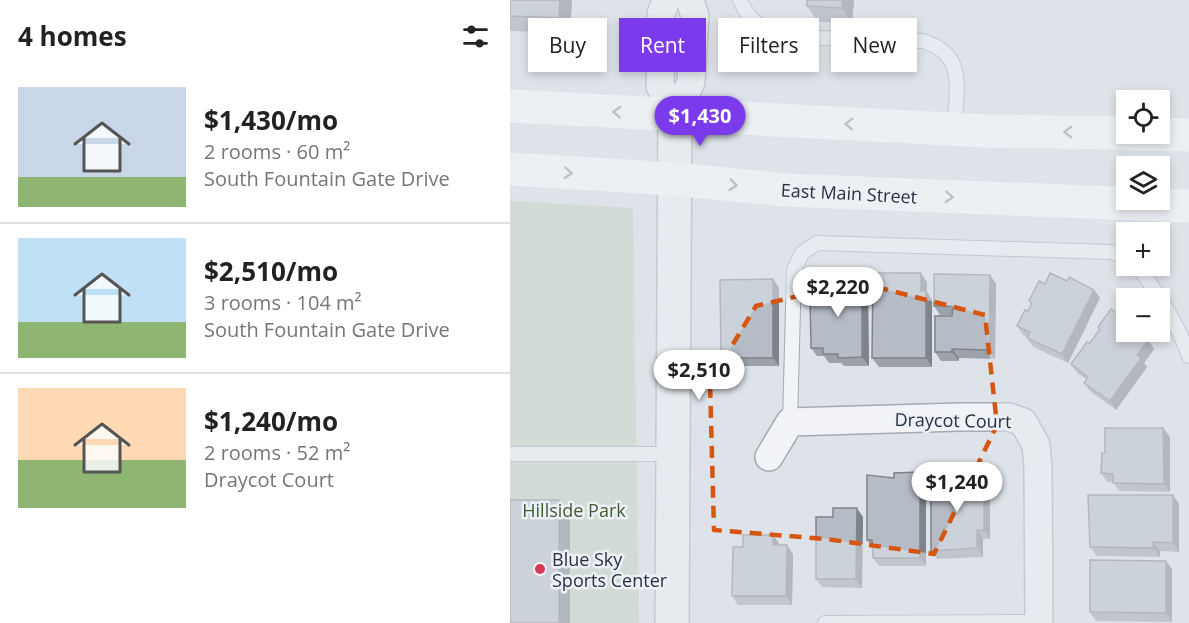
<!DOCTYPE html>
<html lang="en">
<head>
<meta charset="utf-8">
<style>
  :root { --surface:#fff; --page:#f2f2f2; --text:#222; --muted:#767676; --line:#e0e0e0; --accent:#7c3aed }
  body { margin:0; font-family:"Open Sans",sans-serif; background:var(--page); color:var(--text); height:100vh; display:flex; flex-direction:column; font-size:22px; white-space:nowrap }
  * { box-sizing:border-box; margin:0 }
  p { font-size:20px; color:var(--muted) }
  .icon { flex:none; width:33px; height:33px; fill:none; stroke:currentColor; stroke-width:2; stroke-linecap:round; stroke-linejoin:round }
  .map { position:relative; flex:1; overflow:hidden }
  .side { display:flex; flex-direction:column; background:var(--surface); width:510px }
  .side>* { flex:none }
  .hud { position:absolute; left:18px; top:18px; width:570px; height:54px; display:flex; gap:12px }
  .fabs { position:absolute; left:606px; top:90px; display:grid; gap:12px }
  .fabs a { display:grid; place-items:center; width:54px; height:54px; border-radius:0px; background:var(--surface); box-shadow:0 3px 9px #0003; font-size:30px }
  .price { position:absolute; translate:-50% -51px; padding:0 14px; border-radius:21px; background:#fff; color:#222; font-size:20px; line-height:39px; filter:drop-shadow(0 2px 3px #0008) }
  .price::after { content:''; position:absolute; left:50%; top:36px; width:18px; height:14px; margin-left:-9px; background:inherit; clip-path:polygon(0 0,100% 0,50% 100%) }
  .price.active { background:var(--accent); color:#fff }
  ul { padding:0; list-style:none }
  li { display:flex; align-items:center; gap:18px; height:150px; padding:0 18px }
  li+li { border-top:2px solid var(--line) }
  li span { display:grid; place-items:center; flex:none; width:168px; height:120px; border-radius:0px; color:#555 }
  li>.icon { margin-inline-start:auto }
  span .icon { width:72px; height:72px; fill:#fffc; stroke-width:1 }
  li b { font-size:26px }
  h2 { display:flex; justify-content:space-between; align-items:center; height:72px; padding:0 18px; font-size:26px }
  .chip { padding:0 21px; border-radius:0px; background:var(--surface); box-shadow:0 3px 9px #0003; font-size:21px; line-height:54px }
  .chip.active { background:var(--accent); color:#fff }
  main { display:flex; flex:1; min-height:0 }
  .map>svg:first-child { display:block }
  .green { fill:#c4d3be }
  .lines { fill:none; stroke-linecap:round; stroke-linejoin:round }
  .service-casing { stroke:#a3aab3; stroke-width:16 }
  .minor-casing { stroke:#a3aab3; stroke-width:30 }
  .tertiary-casing { stroke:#a3aab3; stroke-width:36 }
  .service { stroke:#f1f3f7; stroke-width:14 }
  .minor { stroke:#f1f3f7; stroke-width:27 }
  .tertiary { stroke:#f1f3f7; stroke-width:33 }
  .secondary { stroke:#fff; stroke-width:33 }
  .wall { fill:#9ca2aa }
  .shaded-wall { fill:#7f848b }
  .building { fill:#b5bcc6; stroke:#7f848b; stroke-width:1.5 }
  .oneway { stroke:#9298a0 }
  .marked { fill:none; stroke:#d55511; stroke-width:4.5; stroke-dasharray:12 8; stroke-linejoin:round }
  .poi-dot { fill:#d83857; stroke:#edf1f6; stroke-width:2 }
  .labels { text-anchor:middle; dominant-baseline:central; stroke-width:5; stroke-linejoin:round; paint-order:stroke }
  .street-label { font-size:18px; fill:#263141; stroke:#edf1f6 }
  .park-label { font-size:18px; fill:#3c5d32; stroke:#edf1f6 }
  .poi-label { font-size:18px; fill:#263141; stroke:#edf1f6; text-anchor:start }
</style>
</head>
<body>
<main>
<section class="side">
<h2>4 homes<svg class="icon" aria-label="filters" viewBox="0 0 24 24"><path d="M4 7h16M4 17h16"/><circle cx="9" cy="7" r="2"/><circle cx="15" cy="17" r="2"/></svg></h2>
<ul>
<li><span style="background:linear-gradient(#c9d6e8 75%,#8fb573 0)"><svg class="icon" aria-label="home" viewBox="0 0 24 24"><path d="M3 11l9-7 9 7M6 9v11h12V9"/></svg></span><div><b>$1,430/mo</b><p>2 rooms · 60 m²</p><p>South Fountain Gate Drive</p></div></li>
<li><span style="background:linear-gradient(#bfe0f5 70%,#8fb573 0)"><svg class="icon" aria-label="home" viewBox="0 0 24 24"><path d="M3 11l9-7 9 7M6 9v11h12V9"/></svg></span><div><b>$2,510/mo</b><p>3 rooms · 104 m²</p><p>South Fountain Gate Drive</p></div></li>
<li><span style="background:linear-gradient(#ffd9b3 60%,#8fb573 0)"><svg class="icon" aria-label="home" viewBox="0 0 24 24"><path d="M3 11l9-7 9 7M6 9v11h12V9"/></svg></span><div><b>$1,240/mo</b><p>2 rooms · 52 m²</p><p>Draycot Court</p></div></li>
</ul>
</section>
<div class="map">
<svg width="679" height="623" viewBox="0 0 679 623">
  <rect width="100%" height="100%" fill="#dee3e9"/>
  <path class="green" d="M0,201L123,208L129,623H0Z"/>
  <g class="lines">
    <defs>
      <path id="service" d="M230,0C238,20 252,29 271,37L412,41C458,53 446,92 444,129
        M627,266C649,294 667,322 679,356
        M280,422L284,270L292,253L307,243L601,252L616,257
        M0,454H163
        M315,623L529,622"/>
      <path id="minor" d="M156,0L151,14L150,86L165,115
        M165,115L181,82L185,16L180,0
        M259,457L280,422L449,417H499L513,422L526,445L528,468L529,623"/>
      <path id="tertiary" d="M162,623L165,115"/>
    </defs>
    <use href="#service" class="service-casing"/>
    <use href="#minor" class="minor-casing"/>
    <use href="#tertiary" class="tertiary-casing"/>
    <use href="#service" class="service"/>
    <use href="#minor" class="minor"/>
    <use href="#tertiary" class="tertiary"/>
    <path class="secondary" d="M0,106L477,131L616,133
      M621,134L679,135
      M0,169L165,179L276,190L679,206"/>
  </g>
  <path class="wall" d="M0,0H62L60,33L0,31Z
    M344,0L342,23L308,22L297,6Z
    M480,275L486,284L485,359L449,358V361H431L425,352L442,315H430L424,306Z
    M263,279L269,288V366H217L211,358Z
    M352,280L358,289L359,366H334L331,363H319L314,356H307L301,348L304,296L325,284Z
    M557,281L584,290L590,298L558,363L523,347L517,338V337L513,335L507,326L518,311L521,305L519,301L535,284Z
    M417,282V292L422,300V367H369L362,358Z
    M588,327L628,332L631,335L638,340L644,349L634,363L637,367L606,410L580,391L574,383L576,379L567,373L561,364L580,343L590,330Z
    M653,428L660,437V492L609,491L603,482H597L591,473L595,453Z
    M410,472L416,481V566H369L363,558V548L357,540L384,478Z
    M474,474L480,483V539H473V557L427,559L421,551L457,477Z
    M669,504V552L650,551V557L587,556L580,547Z
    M353,517L352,588L312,587L306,579Z
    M269,543V545L283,554L282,605H228L222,596L233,547Z
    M656,561L662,569V622L586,621L580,612Z"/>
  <path class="shaded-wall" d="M50,0H62L60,33L49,18Z
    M332,0H344L342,23L332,8Z
    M411,273L417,282V292L422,300V367L416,358L411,291Z
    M480,275L486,284L485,359L479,350Z
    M263,279L269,288V366L263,358Z
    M352,280L358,289L359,366L352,357Z
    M584,290L590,298L558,363L552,354Z
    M638,340L644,349L634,363L637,367L606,410L600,401L627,355Z
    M442,349L449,358V361L442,352Z
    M653,428L660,437V492L654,484Z
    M410,472L416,481V566L410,558Z
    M474,474L480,483V539L474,530Z
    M663,495L669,504V552L663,543Z
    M49,500L60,515V623H49Z
    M347,508L353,517L352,588L346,579Z
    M467,530L473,539V557L467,548Z
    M263,535L269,543V554L263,545Z
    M643,542L650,551V557L643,548Z
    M277,545L283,554L282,605L276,596Z
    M656,561L662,569V622L656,613Z"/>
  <path class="building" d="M0,0H50L49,18L0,16Z
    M297,0H332V8L297,6Z
    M363,273H411V291H416V358H362Z
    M540,273L557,281L559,277L584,290L552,354L517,338L520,332L507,326L515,310L518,311L522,303L519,301L529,281L535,284Z
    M424,274L480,275L479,350L442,349V352H425V316H442L443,306H424Z
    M263,279V358H211L210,280Z
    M325,280H352V357L328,358V354H313V348H301L300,296H304V284H325Z
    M601,309L616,320V332H626L638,340L627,355L631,358L600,401L574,383L578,377L561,364L577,342L580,343L590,329L588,327Z
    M595,428H653L654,484L603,483V474L591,473L592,453H595Z
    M410,472V558H363L362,540H357V475L384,478V473Z
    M457,474H474V530H467V548L421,551V483H439V477H457Z
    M578,495H663V543L643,542V548L580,547Z
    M0,500H49V623H0Z
    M323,508H347L346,579H306V517H323Z
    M233,535H263V545H277L276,596H222L223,547H233Z
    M580,560L656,561V613L580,612Z"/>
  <defs><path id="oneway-chevron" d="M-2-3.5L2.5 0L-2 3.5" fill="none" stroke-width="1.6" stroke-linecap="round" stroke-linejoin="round" transform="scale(1.5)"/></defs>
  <g class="oneway">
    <use href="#oneway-chevron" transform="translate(107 112) rotate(-177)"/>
    <use href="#oneway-chevron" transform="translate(339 124) rotate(-178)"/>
    <use href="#oneway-chevron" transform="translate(558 132) rotate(-179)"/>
    <use href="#oneway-chevron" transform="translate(58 173) rotate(4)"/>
    <use href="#oneway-chevron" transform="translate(223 185) rotate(6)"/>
    <use href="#oneway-chevron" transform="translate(439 197) rotate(3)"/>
  </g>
  <path d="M0 0H679V623H0ZM347,282L475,315L487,425L424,554L316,539L204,530L200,382L246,306Z" fill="#dee3e9" fill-opacity=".55" fill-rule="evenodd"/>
  <path class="marked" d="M347,282L475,315L487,425L424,554L316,539L204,530L200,382L246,306Z"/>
  <circle class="poi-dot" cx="30" cy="569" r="6"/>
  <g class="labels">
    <g class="street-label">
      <text transform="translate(339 193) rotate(3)">East Main Street</text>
      <text transform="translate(443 420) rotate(1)">Draycot Court</text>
    </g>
    <g class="park-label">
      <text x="64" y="510">Hillside Park</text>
    </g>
    <g class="poi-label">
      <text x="42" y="559">Blue Sky<tspan x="42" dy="21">Sports Center</tspan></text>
    </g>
  </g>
</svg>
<div class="fabs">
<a><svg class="icon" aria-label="locate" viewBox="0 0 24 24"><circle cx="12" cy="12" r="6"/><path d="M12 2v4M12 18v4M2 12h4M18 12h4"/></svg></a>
<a><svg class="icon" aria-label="layers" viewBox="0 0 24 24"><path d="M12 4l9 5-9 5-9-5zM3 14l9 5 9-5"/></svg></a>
<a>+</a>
<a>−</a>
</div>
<b class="price active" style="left:190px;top:147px">$1,430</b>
<b class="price" style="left:328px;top:318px">$2,220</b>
<b class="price" style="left:189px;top:401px">$2,510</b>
<b class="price" style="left:447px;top:513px">$1,240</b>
<div class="hud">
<a class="chip">Buy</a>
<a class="chip active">Rent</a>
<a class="chip">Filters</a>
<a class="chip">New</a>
</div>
</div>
</main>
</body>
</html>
